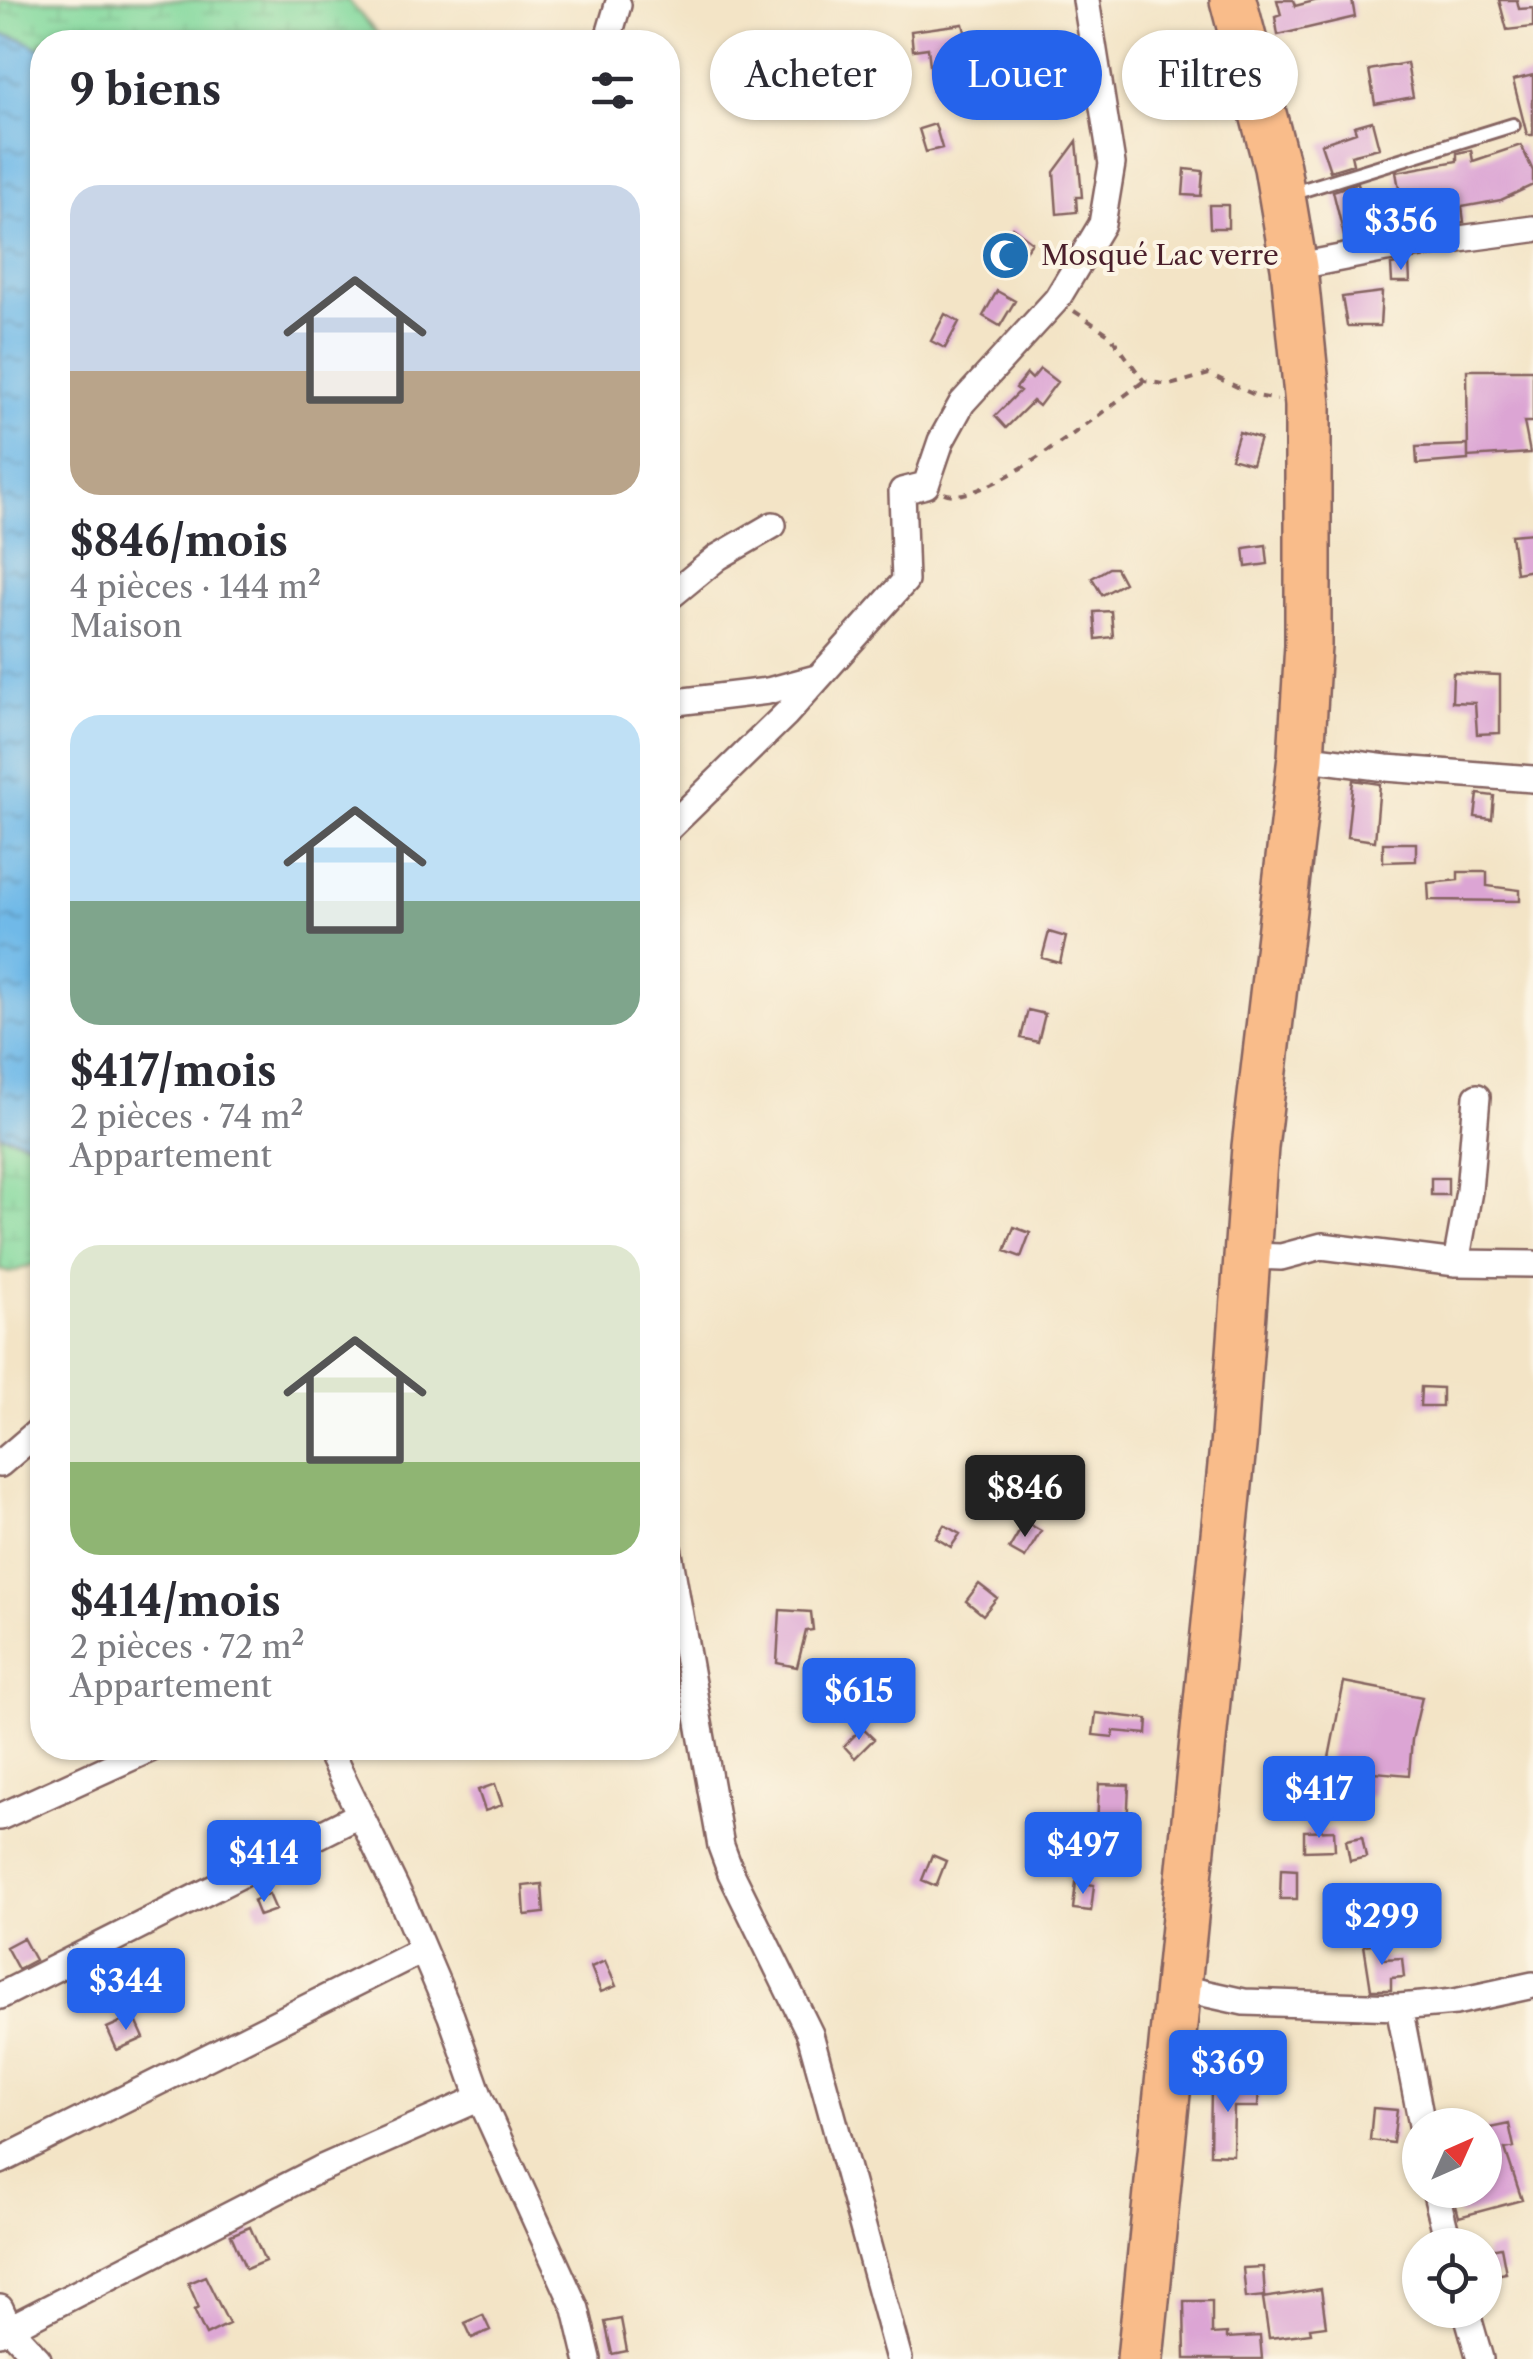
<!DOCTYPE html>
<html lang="fr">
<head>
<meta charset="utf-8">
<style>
  :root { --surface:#fff; --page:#f7f7f7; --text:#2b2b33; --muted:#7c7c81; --accent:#2563eb }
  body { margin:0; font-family:"Libre Caslon Text",serif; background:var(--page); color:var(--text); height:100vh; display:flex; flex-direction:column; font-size:38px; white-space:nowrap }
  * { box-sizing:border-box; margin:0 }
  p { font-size:32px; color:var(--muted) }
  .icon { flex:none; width:55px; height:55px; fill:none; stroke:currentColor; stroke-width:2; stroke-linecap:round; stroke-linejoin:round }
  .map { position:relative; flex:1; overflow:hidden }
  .side { position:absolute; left:30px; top:30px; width:650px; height:1730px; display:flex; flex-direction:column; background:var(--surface); border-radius:40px; box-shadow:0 2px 8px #0004 }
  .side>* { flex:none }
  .top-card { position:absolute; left:710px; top:30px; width:672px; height:90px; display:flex; gap:20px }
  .needle { width:65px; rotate:45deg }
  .tools { position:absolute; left:1402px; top:2108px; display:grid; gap:20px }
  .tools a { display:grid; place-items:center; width:100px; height:100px; border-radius:50%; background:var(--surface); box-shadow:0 2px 8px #0004; font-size:50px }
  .price { position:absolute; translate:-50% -85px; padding:0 22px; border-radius:10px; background:var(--accent); color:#fff; font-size:32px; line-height:65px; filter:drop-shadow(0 2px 5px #0008) }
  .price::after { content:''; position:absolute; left:50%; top:60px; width:30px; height:22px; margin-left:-15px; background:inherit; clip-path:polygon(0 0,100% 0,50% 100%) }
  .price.on { background:#222; color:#fff }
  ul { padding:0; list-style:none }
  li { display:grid; align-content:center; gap:20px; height:530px; padding:0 40px }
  li span { display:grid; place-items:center; height:310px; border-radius:30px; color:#555 }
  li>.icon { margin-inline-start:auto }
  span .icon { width:180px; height:180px; fill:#fffc; stroke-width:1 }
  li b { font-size:42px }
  h2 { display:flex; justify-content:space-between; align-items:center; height:120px; padding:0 40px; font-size:42px }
  .chip { padding:0 35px; border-radius:45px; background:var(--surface); box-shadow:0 2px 8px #0004; font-size:35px; line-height:90px }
  .chip.on { background:var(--accent); color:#fff }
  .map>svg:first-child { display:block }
  .wetland { fill:url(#wetland-marsh); stroke:#667c64; stroke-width:2.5 }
  .water { fill:url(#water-ripples); stroke:#5d6c8a; stroke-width:2.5 }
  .building { fill:#dca5d4 }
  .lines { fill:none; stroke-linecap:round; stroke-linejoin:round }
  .lane-casing { stroke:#856461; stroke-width:18 }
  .street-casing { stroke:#856461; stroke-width:30 }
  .highway-casing { stroke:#856461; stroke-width:50 }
  .path { stroke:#856461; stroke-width:4; stroke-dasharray:8 8; stroke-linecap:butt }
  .lane { stroke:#fff; stroke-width:12 }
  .street { stroke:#fff; stroke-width:25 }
  .highway { stroke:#f9bc8a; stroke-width:45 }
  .labels { text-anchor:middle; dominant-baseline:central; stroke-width:8; stroke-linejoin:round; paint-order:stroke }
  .poi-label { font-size:28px; fill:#4a1f2b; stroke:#fcf5e5; text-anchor:start }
</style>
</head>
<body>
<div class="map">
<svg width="1533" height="2359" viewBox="0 0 1533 2359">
  <defs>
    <pattern id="wetland-marsh" width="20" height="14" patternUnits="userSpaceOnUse" patternTransform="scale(2.5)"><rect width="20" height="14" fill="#81d89c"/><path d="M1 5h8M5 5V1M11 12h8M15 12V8" fill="none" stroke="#71b987"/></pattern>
    <pattern id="water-ripples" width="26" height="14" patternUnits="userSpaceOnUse" patternTransform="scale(2.5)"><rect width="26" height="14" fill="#70b9e8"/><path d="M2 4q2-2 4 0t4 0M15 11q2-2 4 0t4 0" fill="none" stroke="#5e96bc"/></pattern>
  </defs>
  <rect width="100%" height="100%" fill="#fcf5e5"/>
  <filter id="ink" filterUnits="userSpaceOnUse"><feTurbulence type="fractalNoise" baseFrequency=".01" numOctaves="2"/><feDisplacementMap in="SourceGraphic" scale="20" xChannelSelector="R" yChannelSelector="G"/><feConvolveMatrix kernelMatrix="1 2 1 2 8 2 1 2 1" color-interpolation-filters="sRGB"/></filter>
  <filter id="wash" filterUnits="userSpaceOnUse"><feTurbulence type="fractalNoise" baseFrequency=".0048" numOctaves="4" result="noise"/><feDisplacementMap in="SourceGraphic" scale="40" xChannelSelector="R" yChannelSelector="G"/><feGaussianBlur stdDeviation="2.25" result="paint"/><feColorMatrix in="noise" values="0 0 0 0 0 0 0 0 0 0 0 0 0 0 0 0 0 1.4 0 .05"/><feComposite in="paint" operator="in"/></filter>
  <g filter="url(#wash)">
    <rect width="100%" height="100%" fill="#f3e4c6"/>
    <path class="wetland" d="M0,0H348L384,42H42V50L22,39L0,34Z
      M0,1134L42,1146V1261L10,1273L0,1270Z"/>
    <path class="water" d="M0,34L22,39L42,50V1146L0,1134Z"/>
    <g id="blocks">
      <path class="building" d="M1277,0H1293L1295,6L1318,0H1352L1355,17L1278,35L1275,17L1281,15Z
        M1499,0H1517L1519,9L1533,8V27L1507,30Z
        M963,24L967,39L949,44L954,89L933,91L928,48L913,50L911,31Z
        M858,49L882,56L874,80L851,73Z
        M1407,63L1413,97L1375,104L1369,70Z
        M1533,75V135H1527L1513,80Z
        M1372,121L1379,148L1351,155L1353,164L1330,171L1321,144L1356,132L1354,126Z
        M935,124L942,148L926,152L919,129Z
        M1077,141L1082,197H1076L1077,212L1057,214L1054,172Z
        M1521,145L1533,171V185L1501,200L1462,207L1464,222L1345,240L1333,191L1358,183L1367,220L1403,210L1396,172L1457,161V153L1471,150L1473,161Z
        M1185,169L1203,171L1201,196L1183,195Z
        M1209,205H1228V228H1210Z
        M1012,227L1032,242L1013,267L994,252Z
        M1409,262L1410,282H1392L1391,265Z
        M997,291L1015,301L1000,326L983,316Z
        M1382,292L1380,326H1347L1342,297Z
        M945,314L959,322L945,348L931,341Z
        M1040,369L1057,382L1039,406L1033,401L1006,428L995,416L1020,391L1016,388L1027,374L1032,379Z
        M1467,370H1533V422H1524L1530,453L1468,457Z
        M1239,432L1260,438L1252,464L1231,458Z
        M1468,445V460L1417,464L1416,447Z
        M1533,533V570L1516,573L1511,535Z
        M1266,545L1268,564L1246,567L1244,548Z
        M1109,568H1116L1124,583L1102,595L1092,578Z
        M1111,611L1113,637L1096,639L1094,612Z
        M1453,673L1500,675V733L1477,734L1475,703L1452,702Z
        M1353,780L1380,784L1375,841L1347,837Z
        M1478,794L1494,796L1492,819L1475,817Z
        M1383,843H1416V861L1383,862Z
        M1458,872H1487V886L1520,890V901L1429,900L1428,883L1458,880Z
        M1049,932L1066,937L1060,963L1042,958Z
        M1028,1010L1045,1014L1038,1042L1021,1038Z
        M1431,1178H1448V1195H1431Z
        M1014,1227L1030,1233L1021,1257L1005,1251Z
        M1421,1387L1442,1388V1406H1420Z
        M1025,1522L1041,1531L1025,1558L1009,1549Z
        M944,1525L960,1534L951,1547L936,1538Z
        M979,1584L997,1598L983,1615L966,1601Z
        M780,1610L811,1612L813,1630L806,1631L797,1667L777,1663Z
        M1344,1682L1422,1697L1412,1740L1409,1775L1375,1772L1372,1797L1355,1795L1357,1771L1327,1768Z
        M1096,1713L1148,1719L1147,1734L1114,1731L1113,1737L1093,1735Z
        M862,1728L874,1739L855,1758L844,1746Z
        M495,1784L502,1805L485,1811L478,1790Z
        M1099,1784L1129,1785L1127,1828L1097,1826Z
        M1334,1830L1335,1850L1304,1851V1831Z
        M1362,1837L1366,1857L1350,1861L1346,1840Z
        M932,1855L946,1861L936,1886L922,1880Z
        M1281,1869L1297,1870V1899H1280Z
        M1076,1882L1094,1885L1091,1911L1073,1909Z
        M542,1884L544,1913L525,1915L523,1886Z
        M269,1894L276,1910L259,1916L253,1901Z
        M23,1938L35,1960L18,1969L6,1947Z
        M1380,1943L1383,1959L1402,1958L1404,1977L1391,1978V1990H1371L1364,1945Z
        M605,1961L616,1986L601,1992L591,1967Z
        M134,2016L144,2038L117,2050L107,2028Z
        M1211,2086L1259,2087L1258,2107H1234L1233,2155L1210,2154Z
        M1373,2108L1397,2110L1393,2143L1370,2140Z
        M1509,2124L1514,2147L1505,2149L1522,2200L1459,2217L1452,2190H1485V2129Z
        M250,2227L265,2261L246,2269L231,2235Z
        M1501,2247L1506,2273L1485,2277V2250Z
        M1263,2267L1265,2296L1246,2298L1243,2268Z
        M205,2276L229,2324L206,2335L194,2310L199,2308L188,2283Z
        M1321,2289L1326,2326L1310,2328L1311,2333L1269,2338L1263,2298Z
        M1184,2301H1212V2334L1227,2333V2338L1260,2336L1262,2359H1185Z
        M483,2315L490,2330L472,2338L465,2323Z
        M621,2319L627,2351L612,2354L605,2322Z"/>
    </g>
  </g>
  <g filter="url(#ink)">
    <use href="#blocks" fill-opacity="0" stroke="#856461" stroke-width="2.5"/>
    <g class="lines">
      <defs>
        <path id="lane" d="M1290,194L1513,125"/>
        <path id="street" d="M607,42L618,5
          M1294,267L1386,249L1533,229
          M668,598L718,557L773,525
          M668,703L768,691L816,678
          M1301,757L1386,768L1533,779
          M668,829L786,714L905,581L902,491L926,485L941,441L962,403L1057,299L1102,224L1112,164L1086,0
          M1247,1256L1281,1257L1322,1246L1456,1263L1533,1264
          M1456,1263L1469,1191L1477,1097
          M0,1464L42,1428
          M668,1548L721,1846L731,1873L810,2034L899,2359
          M328,1748L403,1903L451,2016L480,2098L576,2309L588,2359
          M0,1817L152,1748
          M1176,1987L1244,2002L1399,2007L1455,2002L1533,1985
          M0,1996L359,1815
          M1399,2007L1422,2125
          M0,2161L422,1950
          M1435,2190L1449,2245
          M0,2308L9,2328L38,2359
          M1466,2310L1480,2359
          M0,2333L320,2169L480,2098"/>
        <path id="highway" d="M1140,2359L1234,1436L1255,1147L1301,757L1308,645V405L1294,267L1277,167L1233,0"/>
      </defs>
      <use href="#lane" class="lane-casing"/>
      <use href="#street" class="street-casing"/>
      <use href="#highway" class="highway-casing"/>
      <path class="path" d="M1074,311L1110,335L1144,381L1170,385L1209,374L1257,396L1277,400
        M944,493C982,510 1110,406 1144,381"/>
      <use href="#lane" class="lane"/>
      <use href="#street" class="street"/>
      <use href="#highway" class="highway"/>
    </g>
  </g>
  <defs>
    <symbol id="mosque-disc" viewBox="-11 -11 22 22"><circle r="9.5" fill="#1f6fb2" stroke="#fcf5e5"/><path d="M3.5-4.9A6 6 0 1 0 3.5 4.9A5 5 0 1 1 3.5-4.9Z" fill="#fff"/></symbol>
  </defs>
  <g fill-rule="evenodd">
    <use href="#mosque-disc" x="978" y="228" width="55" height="55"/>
  </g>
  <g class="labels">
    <g class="poi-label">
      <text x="1041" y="255">Mosqué Lac verre</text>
    </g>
  </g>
</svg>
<div class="tools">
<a><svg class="needle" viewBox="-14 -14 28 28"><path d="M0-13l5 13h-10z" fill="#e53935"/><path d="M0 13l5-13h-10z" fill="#7c7c81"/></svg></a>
<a><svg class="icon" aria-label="locate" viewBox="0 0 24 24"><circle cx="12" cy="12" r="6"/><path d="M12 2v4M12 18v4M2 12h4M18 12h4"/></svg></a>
</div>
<b class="price" style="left:1401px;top:273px">$356</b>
<b class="price on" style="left:1025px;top:1540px">$846</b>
<b class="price" style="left:859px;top:1743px">$615</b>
<b class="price" style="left:1319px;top:1841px">$417</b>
<b class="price" style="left:1083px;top:1897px">$497</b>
<b class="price" style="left:264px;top:1905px">$414</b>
<b class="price" style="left:1382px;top:1968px">$299</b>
<b class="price" style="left:126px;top:2033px">$344</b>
<b class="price" style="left:1228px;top:2115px">$369</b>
<div class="top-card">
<a class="chip">Acheter</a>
<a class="chip on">Louer</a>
<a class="chip">Filtres</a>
</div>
<section class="side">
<h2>9 biens<svg class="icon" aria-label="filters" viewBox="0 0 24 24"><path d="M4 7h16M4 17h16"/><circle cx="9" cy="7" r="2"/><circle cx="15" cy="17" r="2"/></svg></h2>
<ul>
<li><span style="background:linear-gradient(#c9d6e8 60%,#b9a48a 0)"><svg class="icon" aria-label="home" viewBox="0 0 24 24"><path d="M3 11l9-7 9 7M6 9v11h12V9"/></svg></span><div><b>$846/mois</b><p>4 pièces · 144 m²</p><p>Maison</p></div></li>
<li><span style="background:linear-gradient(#bfe0f5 60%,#7fa58c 0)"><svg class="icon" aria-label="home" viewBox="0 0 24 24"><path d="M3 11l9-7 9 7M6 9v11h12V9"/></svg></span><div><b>$417/mois</b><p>2 pièces · 74 m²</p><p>Appartement</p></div></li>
<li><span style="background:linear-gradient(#dfe7d0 70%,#8fb573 0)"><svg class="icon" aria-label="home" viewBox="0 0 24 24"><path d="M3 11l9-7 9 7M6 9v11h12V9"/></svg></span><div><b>$414/mois</b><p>2 pièces · 72 m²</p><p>Appartement</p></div></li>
</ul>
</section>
</div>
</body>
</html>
